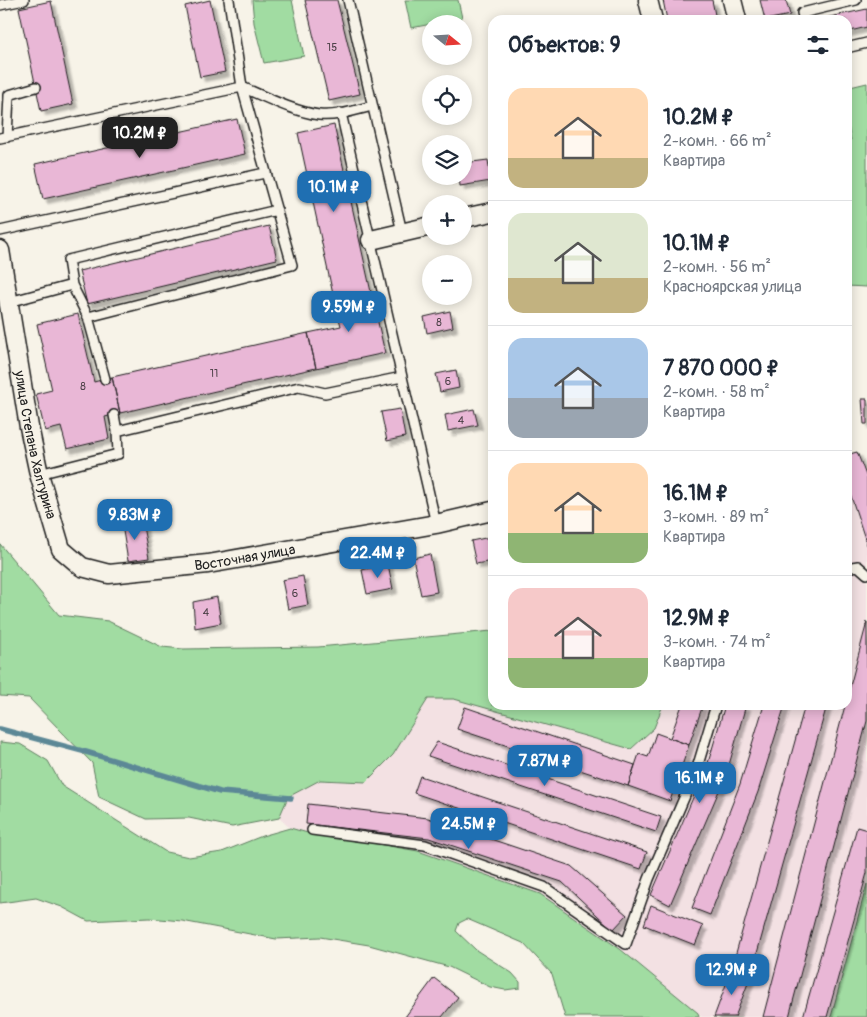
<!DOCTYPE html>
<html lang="ru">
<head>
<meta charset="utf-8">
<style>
  :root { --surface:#fff; --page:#f6f6f7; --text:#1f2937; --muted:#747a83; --line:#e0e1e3; --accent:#1f6fb2 }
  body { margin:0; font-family:Pangolin,sans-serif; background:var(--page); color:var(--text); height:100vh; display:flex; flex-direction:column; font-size:19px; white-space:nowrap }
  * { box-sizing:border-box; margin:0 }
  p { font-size:16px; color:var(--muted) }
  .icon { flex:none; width:28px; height:28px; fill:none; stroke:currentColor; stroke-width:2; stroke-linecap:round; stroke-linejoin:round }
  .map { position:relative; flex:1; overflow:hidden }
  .drawer { position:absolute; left:488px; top:15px; width:364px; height:695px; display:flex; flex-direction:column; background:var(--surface); border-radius:15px; box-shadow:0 2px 12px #0003 }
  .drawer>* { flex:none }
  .needle { width:32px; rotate:108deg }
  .controls { position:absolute; left:422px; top:15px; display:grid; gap:10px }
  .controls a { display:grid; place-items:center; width:50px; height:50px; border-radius:50%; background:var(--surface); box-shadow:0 2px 12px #0003; font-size:25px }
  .price { position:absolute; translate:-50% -42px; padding:0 11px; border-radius:10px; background:var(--accent); color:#fff; font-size:16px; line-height:32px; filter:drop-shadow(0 1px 2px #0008) }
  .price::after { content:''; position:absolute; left:50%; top:30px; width:15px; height:11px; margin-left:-8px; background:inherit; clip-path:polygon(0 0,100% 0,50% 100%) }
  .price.current { background:#222; color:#fff }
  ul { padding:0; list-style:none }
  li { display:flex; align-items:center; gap:15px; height:125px; padding:0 20px }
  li+li { border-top:1px solid var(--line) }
  li span { display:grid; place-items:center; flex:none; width:140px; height:100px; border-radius:15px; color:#555 }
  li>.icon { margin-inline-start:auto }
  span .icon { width:60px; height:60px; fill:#fffc; stroke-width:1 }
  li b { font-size:21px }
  h2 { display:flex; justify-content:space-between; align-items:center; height:60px; padding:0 20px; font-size:21px }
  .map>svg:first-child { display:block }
  .built { fill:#f3e1e3 }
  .green { fill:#a1dca2; stroke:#5e7c5f }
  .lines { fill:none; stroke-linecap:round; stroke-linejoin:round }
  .stream { stroke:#5c8896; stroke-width:5.5 }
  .building { fill:#e9b7d6; stroke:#1c1c1c; filter:url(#shadow) }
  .service-casing { stroke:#1c1c1c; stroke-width:12 }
  .minor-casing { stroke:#1c1c1c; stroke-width:21 }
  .service { stroke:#f7f3e8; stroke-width:9 }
  .minor { stroke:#f7f3e8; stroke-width:18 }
  .labels { text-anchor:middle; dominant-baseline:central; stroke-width:4.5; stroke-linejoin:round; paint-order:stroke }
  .number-label { font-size:11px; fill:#4f434a }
  .street-label { font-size:14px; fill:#1c1c1c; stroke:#f7f3e8 }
</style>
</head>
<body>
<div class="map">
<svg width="867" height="1017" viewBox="0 0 867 1017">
  <defs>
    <filter id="shadow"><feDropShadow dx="4.5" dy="4.5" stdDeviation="1" flood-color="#0004"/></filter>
  </defs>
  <rect width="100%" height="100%" fill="#f7f3e8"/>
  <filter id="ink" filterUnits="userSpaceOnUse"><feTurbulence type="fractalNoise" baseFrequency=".02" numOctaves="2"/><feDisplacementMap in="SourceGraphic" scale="10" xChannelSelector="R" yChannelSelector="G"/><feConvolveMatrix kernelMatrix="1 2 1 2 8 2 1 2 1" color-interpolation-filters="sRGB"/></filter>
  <g filter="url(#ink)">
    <path class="built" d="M857,452L867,477V884L831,1017H702L620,949L540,894L418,852L349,839L315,835L290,828L279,818L288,797L320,780L366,782L393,755L427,699H454L631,749L654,728L663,705H846V455Z"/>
    <path class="green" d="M252,0H292L304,56L264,63L254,23Z
      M405,0H458L462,18L411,28Z
      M867,83V287L846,286V138L851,140L846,116V88Z
      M0,544L59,615L108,621L162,647L183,649L318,647L492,631V705H663L654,728L631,749L454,699H428L393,755L366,782L320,780L288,797L279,818L232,827L189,818L146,819L99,797L92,763L29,698L0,696Z
      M0,742L20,744L48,761L62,786L166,852L189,857L222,852L262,836L290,828L315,835L349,839L418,851L540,894L620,949L698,1013L699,1017H565L552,974L523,943L467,919L459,923L456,931L476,950L512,973L520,982V988L505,990L490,987L449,967L369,945L320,937L276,939L182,921L149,918L88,921L62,907L36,898L0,903Z
      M867,884V1017H831Z"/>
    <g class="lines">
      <path class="stream" d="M0,729L86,752L220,792L291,798"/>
    </g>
    <path class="building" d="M210,0L225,72L200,77L185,6Z
      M305,0H337L360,94L329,101Z
      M663,0H712L716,20H667Z
      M760,0H786L790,15L765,20Z
      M51,1L73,104L41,111L19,8Z
      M867,9V27L846,32V20H816Z
      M237,119L245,154L43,199L35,164Z
      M334,125L371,292L334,299L298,133Z
      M488,160L491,181L460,186L459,176H464V163Z
      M269,226L277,259L87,304L79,271Z
      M371,292L385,353L316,368L308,333L341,326L334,299Z
      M450,311L453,327L427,333L424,317Z
      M78,314L94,382L112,377L120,413L105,417L109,439L67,449L61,427L45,431L36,394L52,390L37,324Z
      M308,333L316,368L120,413L112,377Z
      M456,370L459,388L440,392L436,374Z
      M862,399H867V424H864Z
      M400,409L405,437L387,441L381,412Z
      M474,409L478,425L448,431L445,415Z
      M857,452L867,478V545L846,481V455Z
      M142,521L149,558L128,561L122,525Z
      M490,537L492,561L476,564L471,541Z
      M430,554L437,592L421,595L413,558Z
      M388,564L393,589L367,594L362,570Z
      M303,576L308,605L288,609L282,580Z
      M217,597L221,623L195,628L193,602Z
      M867,622V721L789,1017H763Z
      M682,705H703L689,745L670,738Z
      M725,705H746L727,772L670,905L651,895L708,763Z
      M764,705H785L758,792L710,915L692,908L740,784Z
      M805,705H827L750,978L731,971Z
      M465,707L635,765L628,786L457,729Z
      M656,733L689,745L670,801L628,786L639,754L648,757Z
      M437,742L661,817L656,832L428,756Z
      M420,776L647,852L641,869L414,793Z
      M308,804L428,818L571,866L627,915L613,930L562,882L429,838L306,824Z
      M857,827L867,830V873L827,1017H803Z
      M651,905L703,926L695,945L644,925Z
      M731,971L750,978L735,1017H714Z
      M434,978L458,997L442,1017H405Z"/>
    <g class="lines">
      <defs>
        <path id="service" d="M229,0L242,87L292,265L88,317L72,285L68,260L277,210
          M348,0L402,232
          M0,5L24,0
          M804,20L802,13L856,0
          M846,48L867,43
          M341,113L436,524
          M7,137L9,95L36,87
          M0,138L242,87C265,97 295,112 319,115C336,117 356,110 372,106
          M0,231L265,173
          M9,302L72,285
          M88,317L105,379
          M114,415L117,431L299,387L325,393L402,377
          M39,474L118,454L117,431
          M846,568L858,566L867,574
          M312,830L425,845L544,887L626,944L649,879L697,768L716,705"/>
        <g id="minor">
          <path d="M648,0L653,20"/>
          <path d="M732,0L737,20"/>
          <path d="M464,218L492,212"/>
          <path d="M371,240L431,226"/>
          <path id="s1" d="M0,250L29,427L39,474L61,549L82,567L109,574L208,564L436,524L492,511"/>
        </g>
      </defs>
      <use href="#service" class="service-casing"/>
      <use href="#minor" class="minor-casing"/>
      <use href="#service" class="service"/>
      <use href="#minor" class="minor"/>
    </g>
  </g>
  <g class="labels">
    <g class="number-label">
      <text x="332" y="47">15</text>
      <text x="439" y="322">8</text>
      <text x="214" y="373">11</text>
      <text x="448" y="381">6</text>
      <text x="83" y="386">8</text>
      <text x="461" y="420">4</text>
      <text x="295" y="593">6</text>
      <text x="206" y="612">4</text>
    </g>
    <g class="street-label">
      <text stroke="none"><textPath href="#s1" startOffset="198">улица Степана Халтурина</textPath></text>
      <text stroke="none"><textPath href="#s1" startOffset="498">Восточная улица</textPath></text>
    </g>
  </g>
</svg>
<div class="controls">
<a><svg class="needle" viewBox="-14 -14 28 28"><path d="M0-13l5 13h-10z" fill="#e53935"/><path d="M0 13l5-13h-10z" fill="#747a83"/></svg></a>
<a><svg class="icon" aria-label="locate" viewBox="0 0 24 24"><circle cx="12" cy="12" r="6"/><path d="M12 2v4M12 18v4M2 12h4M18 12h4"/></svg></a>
<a><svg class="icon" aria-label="layers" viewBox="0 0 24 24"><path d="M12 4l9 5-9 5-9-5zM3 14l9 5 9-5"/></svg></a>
<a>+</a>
<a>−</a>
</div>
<b class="price current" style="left:140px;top:159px">10.2M ₽</b>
<b class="price" style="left:334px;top:213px">10.1M ₽</b>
<b class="price" style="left:349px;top:333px">9.59M ₽</b>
<b class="price" style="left:135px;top:541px">9.83M ₽</b>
<b class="price" style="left:378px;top:579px">22.4M ₽</b>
<b class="price" style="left:545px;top:787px">7.87M ₽</b>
<b class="price" style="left:700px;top:804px">16.1M ₽</b>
<b class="price" style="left:469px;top:850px">24.5M ₽</b>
<b class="price" style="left:732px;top:996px">12.9M ₽</b>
<section class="drawer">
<h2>Объектов: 9<svg class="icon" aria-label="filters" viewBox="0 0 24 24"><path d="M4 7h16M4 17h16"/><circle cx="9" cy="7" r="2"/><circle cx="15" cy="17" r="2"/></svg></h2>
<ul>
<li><span style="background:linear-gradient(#ffd9b3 70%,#c2b280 0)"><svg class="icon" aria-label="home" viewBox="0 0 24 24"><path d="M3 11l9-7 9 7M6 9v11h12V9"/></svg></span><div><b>10.2M ₽</b><p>2-комн. · 66 m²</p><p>Квартира</p></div></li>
<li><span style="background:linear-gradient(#dfe7d0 65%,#c2b280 0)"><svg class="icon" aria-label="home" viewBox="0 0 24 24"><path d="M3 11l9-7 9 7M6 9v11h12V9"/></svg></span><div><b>10.1M ₽</b><p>2-комн. · 56 m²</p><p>Красноярская улица</p></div></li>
<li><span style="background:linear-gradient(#a9c7e8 60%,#9aa5b1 0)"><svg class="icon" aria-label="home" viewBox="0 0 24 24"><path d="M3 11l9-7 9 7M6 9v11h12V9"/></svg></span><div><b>7 870 000 ₽</b><p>2-комн. · 58 m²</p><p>Квартира</p></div></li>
<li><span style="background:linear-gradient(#ffd9b3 70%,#8fb573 0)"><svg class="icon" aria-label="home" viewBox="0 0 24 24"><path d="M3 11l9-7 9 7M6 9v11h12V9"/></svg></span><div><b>16.1M ₽</b><p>3-комн. · 89 m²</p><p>Квартира</p></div></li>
<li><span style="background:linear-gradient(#f6c9c9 70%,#8fb573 0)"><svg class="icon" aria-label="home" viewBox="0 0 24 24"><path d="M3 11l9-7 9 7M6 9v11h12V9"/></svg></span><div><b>12.9M ₽</b><p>3-комн. · 74 m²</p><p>Квартира</p></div></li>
</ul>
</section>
</div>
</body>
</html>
